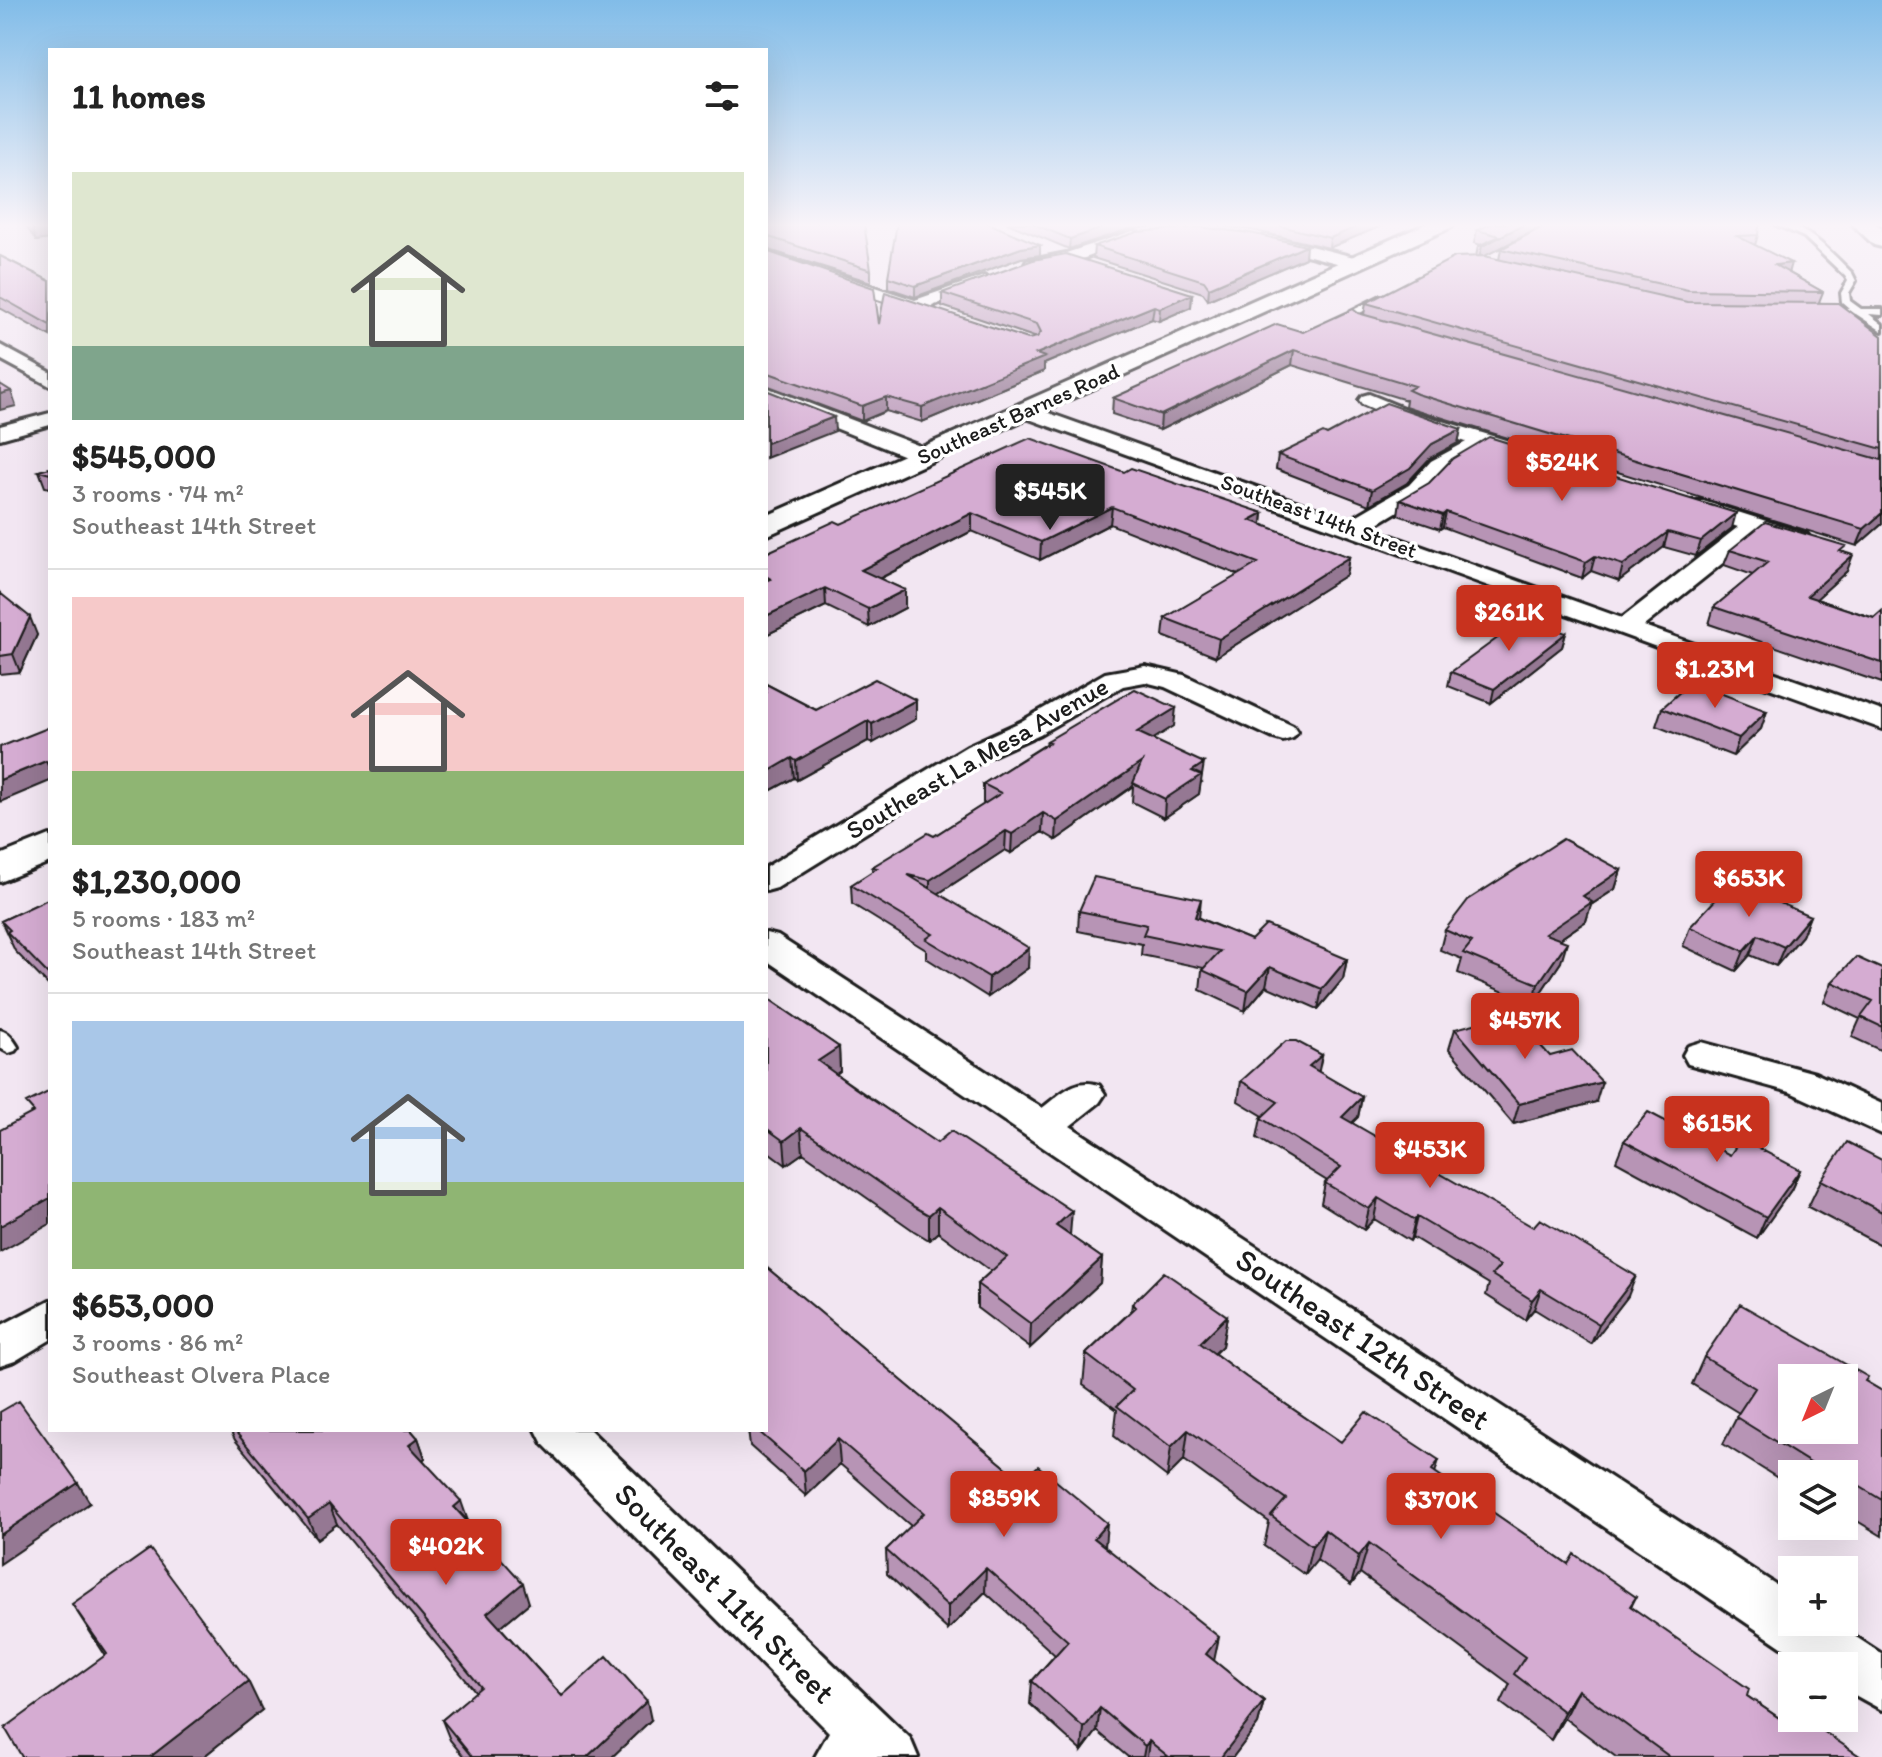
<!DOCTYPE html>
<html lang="en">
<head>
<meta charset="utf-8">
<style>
  :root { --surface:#fff; --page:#f2f2f2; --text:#222; --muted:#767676; --line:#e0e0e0; --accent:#c8321e }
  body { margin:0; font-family:Itim,sans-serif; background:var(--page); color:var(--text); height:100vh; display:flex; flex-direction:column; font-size:30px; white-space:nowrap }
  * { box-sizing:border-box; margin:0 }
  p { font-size:26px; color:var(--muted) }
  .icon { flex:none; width:44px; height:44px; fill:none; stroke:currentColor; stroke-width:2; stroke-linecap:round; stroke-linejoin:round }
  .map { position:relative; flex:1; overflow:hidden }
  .panel { position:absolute; left:48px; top:48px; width:720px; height:1384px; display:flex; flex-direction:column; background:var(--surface); border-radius:0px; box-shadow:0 8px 32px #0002 }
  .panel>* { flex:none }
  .needle { width:52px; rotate:223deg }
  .buttons { position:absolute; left:1778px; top:1364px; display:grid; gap:16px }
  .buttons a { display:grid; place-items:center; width:80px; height:80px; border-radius:0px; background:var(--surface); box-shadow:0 8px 32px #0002; font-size:40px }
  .price { position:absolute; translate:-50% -68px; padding:0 18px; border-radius:8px; background:var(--accent); color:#fff; font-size:26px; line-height:52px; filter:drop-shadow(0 2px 4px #0008) }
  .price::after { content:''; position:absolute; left:50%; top:48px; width:24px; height:18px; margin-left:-12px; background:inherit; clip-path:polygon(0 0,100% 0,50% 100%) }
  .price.on { background:#222; color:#fff }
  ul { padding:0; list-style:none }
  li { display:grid; align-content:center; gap:16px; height:424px; padding:0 24px }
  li+li { border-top:2px solid var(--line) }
  li span { display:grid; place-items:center; height:248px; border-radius:0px; color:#555 }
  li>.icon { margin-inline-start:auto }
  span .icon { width:144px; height:144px; fill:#fffc; stroke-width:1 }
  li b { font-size:34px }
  h2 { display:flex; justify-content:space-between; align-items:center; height:96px; padding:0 24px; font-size:34px }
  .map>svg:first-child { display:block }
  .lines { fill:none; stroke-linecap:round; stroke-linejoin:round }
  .service-casing { stroke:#1c1c1c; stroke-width:6 }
  .minor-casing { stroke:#1c1c1c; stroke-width:6 }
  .tertiary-casing { stroke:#1c1c1c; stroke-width:6 }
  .secondary-casing { stroke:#1c1c1c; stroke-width:6 }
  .service { fill:#fff; fill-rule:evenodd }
  .minor { fill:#fff; fill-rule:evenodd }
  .tertiary { fill:#fff; fill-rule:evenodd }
  .secondary { fill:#fff; fill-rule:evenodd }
  .wall { fill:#b794b5; stroke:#1c1c1c; stroke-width:2 }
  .shaded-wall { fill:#957893; stroke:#1c1c1c; stroke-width:2 }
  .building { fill:#d5acd2; stroke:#1c1c1c; stroke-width:2; fill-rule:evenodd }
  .labels { text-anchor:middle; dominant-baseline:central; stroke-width:7; stroke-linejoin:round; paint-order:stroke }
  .far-street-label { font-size:22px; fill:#1c1c1c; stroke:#fff }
  .street-label { font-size:26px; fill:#1c1c1c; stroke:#fff }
  .near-street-label { font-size:32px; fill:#1c1c1c; stroke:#fff }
</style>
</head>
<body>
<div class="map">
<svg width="1882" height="1757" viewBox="0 0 1882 1757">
  <rect width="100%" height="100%" fill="#f2e6f2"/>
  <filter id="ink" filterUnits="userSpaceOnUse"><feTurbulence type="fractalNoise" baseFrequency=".0125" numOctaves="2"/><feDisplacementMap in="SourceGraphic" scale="16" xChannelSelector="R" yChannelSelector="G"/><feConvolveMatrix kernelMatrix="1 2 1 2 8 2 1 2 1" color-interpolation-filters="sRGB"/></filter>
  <g filter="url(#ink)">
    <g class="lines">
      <defs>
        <path id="service" d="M1772,223C1807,223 1829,251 1852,273L1856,281L1849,293L1850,301L1861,309H1882V315L1869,314L1882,324V331L1856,314L1825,312L1823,310L1828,307L1849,308L1842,302L1841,293L1848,281L1845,276L1804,237Z
          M1381,296L1388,298L1358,314L1368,323V327H1362L1348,317L1351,311Z
          M0,1030C9,1032 13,1039 18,1047L15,1051L9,1053L0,1048Z"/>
        <path id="minor" d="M1133,231L1139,233V239L1076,261L1032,270L1024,265L1026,261L1066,253Z
          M1266,235L1362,259L1364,263L1356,268L1260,243L1258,240Z
          M766,251L915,300L984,276L993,281L990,285L932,306L935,310L926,315L766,262Z
          M0,345L50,372V386L0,359Z
          M766,387L933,451L936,456L933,461H917L766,400Z
          M1369,394L1413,412L1532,448L1535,453L1524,459L1486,448L1447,471L1425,495L1370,528L1622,618L1738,527L1687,511L1684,506L1687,501H1703L1807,534L1811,539L1807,544L1799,546L1759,534L1644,626L1882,711V729L1018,415L1015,411L1018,407H1032L1349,520L1409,485L1431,461L1466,442L1399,420L1362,404L1359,400L1362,396Z
          M50,413V425L0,439V426Z
          M1145,666L1184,675L1293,726L1297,732L1293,738L1283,741L1273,738L1165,687L1145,682L1123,686L1040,734L987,758L777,888L766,891V867L967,746L1020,722L1105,673Z
          M766,933L778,936L1042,1108C1061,1094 1075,1077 1099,1085L1105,1094L1099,1103L1070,1126L1792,1595V1622H1833L1882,1654V1710L1844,1689V1666H1810L766,960Z
          M1701,1042L1815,1073L1882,1104V1134L1790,1092L1688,1064L1683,1055L1688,1046Z
          M50,1300V1340L15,1361L0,1366V1326Z
          M536,1430H590L910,1738L918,1757H815L829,1732L543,1444Z"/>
        <path id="tertiary" d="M1428,223H1455L1452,227L766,536V516Z
          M50,835V862L0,882V855Z"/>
        <path id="secondary" d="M1851,223H1875L1882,229V247L1874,245Z"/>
      </defs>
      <use href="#service" class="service-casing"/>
      <use href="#minor" class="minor-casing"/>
      <use href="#tertiary" class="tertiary-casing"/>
      <use href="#secondary" class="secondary-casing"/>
      <use href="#service" class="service"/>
      <use href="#minor" class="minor"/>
      <use href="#tertiary" class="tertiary"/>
      <use href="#secondary" class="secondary"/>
    </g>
    <path class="wall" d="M24,223H50V239L36,241Z
      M766,223L871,270V282L766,249Z
      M1007,223H1195L1129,229L1069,249Z
      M1196,223H1388L1329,248L1252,230Z
      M1549,223L1484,256L1499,260L1501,249L1551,223L1758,235L1755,245L1788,272L1823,292L1819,302L1882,336V524L1857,546L1414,409L1405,406L1406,400L1292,365L1160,430L1112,414L1113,398L1358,313L1364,315L1366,303L1476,257L1478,246L1481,245L1474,243L1477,230Z
      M1094,246L1305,258L1208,300L1203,293L1093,258Z
      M766,251L879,324L1028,339L1037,338L942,306V293L1192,294L1191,307L1159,321L1152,319L1044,364V371L922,422L886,411L862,421L766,385Z
      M1040,255L1021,258L915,297L888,288V277Z
      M0,256L50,281V336L0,308Z
      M1461,429L1458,443L1430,458L1407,483L1369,505L1276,469L1278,455L1327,435Z
      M50,468V488L45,487L39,471Z
      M1124,472L1263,513L1262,525L1349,557L1346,575L1216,657L1163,636L1165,618L1239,575L1110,524L1040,560L972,531L879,579L905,590V608L869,627L826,606L766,635V553L841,524Z
      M1400,500L1732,528L1696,556L1664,547L1619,581L1591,571L1582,578L1443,527L1440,529L1398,515Z
      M1730,550L1844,552L1847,571L1816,599L1874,618L1882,611V683L1709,624L1714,607L1753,575L1724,565Z
      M0,593L37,635L20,672L0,674Z
      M1566,633L1562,647L1491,703L1448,686L1451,672Z
      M766,684L816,710L916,700V719L873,743L868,741L797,780L794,778L766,793Z
      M1662,708L1767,711L1761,729L1733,756L1656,726Z
      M1174,726L1153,739L1202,782L1200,783L1199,794L1164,818L1132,802L1133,786L1056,840L1042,832L1011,853L1005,850L938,894L1028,968L988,997L926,958V950L852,904L851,885L872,872V867L934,836L985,804L983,803V784L1046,744L1047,741Z
      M1621,870L1615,889L1591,905L1586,921L1560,939L1561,962L1533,1004L1458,973L1462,959L1440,950L1445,930Z
      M50,898V987L15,951L1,921Z
      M1079,911L1199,918L1251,940L1347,959L1343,979L1318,1009L1266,986L1245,1011L1200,990L1202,970L1204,968L1141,955L1142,944L1078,931Z
      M1810,916L1802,936L1776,966L1750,955L1736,971L1683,946L1690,927Z
      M1882,969V1051L1852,1037L1860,1019L1824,1002L1832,982Z
      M766,997L839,1047L840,1071L836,1074L1102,1258L1100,1283L1030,1348L977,1308V1284L991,1271L938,1232L929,1240L914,1231L803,1153L786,1165L766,1150Z
      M1455,1029L1550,1056L1596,1102L1513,1124L1449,1049Z
      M1322,1055L1318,1072L1362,1097L1358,1117L1352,1123L1628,1296L1591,1344L1534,1309L1525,1320L1486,1295L1489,1284L1412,1237L1410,1241L1374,1219L1364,1230L1321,1203L1325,1183L1327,1181L1257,1138L1261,1118L1263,1116L1238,1101L1241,1081Z
      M1624,1141L1800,1170L1791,1190L1757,1238L1616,1161Z
      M1882,1160V1246L1808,1207L1821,1180Z
      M766,1267L1022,1481L1105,1547L1214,1661L1264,1701L1258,1724L1233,1757H1128L1097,1731L1082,1751L1030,1704L1032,1681L1055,1655L985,1592L948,1630L887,1574L886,1550L911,1526L840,1464L806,1496L750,1446L748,1430H766Z
      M1132,1304L1227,1316L1222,1346L1214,1353L1246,1377L1341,1442L1439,1460L1435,1473L1568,1564L1636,1597L1631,1607L1747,1696L1794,1728L1801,1718L1861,1757H1616L1564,1718L1551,1740L1501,1703L1510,1684L1360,1573L1351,1585L1317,1560L1305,1575L1264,1546L1269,1522L1184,1460L1167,1477L1114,1436L1117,1410L1083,1385L1086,1354L1131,1311Z
      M1704,1357L1865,1381L1882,1391V1536L1844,1513V1474H1792V1487L1723,1444L1739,1413L1692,1384Z
      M230,1430H411L418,1438L425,1458L423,1460L529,1603L500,1627L562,1696L651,1720L612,1757H464L450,1740L442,1720L476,1692L337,1524L317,1539L235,1440Z
      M72,1604L262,1710L203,1757H22L105,1655Z"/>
    <path class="shaded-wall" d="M1117,223H1195L1129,229L1069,249L1070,239Z
      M1366,223H1388L1329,248L1330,238Z
      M1527,223H1549L1479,259L1482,246Z
      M50,227V239L36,241L32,229Z
      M1040,245V255L1021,258L915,297V286L1021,248Z
      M1306,246L1305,258L1208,300L1209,288Z
      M1791,263L1787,277L1775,265Z
      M1192,294L1191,307L1159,321L1160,308Z
      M1154,306L1152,319L1044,364V371L922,422V407L1036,354Z
      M1294,350L1292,365L1160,430L1161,415Z
      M11,391L16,406L0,410V394Z
      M886,397V411L862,421V406Z
      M834,417L835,431L766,458V443Z
      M1461,429L1458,443L1430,458L1407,483L1369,505L1372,490L1432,444Z
      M1112,507L1110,524L1040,560L1041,542Z
      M1446,512L1443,527L1440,529L1443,515Z
      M972,513V531L861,588V570Z
      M1263,513L1261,531L1250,520Z
      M1736,513L1732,528L1696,556L1701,541Z
      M1882,513V524L1857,546L1864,529Z
      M1668,532L1664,547L1619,581L1623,565Z
      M1853,555L1847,571L1801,613L1807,596Z
      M1595,556L1591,571L1582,578L1586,562Z
      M1349,557L1346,575L1216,657L1219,639Z
      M825,588L826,606L766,635V616Z
      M905,590V608L869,627L868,609Z
      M30,617L37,635L20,672L13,654Z
      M1566,633L1562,647L1491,703L1494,689Z
      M916,700V719L873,743L872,724Z
      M1176,708L1174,726L1136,750L1137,732Z
      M1767,711L1761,729L1733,756L1739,738Z
      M868,721V741L797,780L796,761Z
      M792,758L794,778L766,793V773Z
      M46,761L50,770V781L0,802V780Z
      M1142,762L1133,786L1056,840L1057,821Z
      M1204,763L1199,794L1164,818L1165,799L1192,771Z
      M1043,813L1042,832L1011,853L1012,834Z
      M1006,831L1005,850L930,899V880Z
      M1621,870L1615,889L1591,905L1586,921L1539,953L1545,934L1583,896Z
      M1201,899L1199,919L1195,917Z
      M1810,916L1802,936L1776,966L1784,947Z
      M1758,935L1750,955L1736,971L1744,951Z
      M1567,942L1561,962L1533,1004L1538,984Z
      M1029,948L1028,968L988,997L989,977Z
      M1347,959L1343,979L1318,1009L1322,989Z
      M1270,967L1266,986L1245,1011L1248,991Z
      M839,1047L840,1071L820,1086L818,1061Z
      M1322,1055L1318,1075L1309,1066Z
      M1602,1082L1596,1102L1513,1124L1519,1104Z
      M1362,1097L1358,1117L1337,1137L1342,1117Z
      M801,1128L803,1153L786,1165L784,1141Z
      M1800,1170L1791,1190L1757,1238L1766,1217Z
      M50,1198V1224L0,1252V1226Z
      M1378,1198L1374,1219L1364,1230L1369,1209Z
      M938,1207V1232L929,1240V1215Z
      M1072,1211L1070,1235L1056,1226Z
      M1417,1217L1412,1237L1410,1241L1415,1220Z
      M1102,1258L1100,1283L1030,1348L1031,1324Z
      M1636,1276L1628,1296L1591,1344L1599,1324Z
      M1541,1289L1534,1309L1525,1320L1532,1300Z
      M1227,1316L1222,1346L1195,1373L1200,1343Z
      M1188,1430L1184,1460L1167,1477L1171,1447Z
      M418,1438L425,1458L416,1465L409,1445Z
      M838,1439L840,1464L806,1496L804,1471Z
      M78,1483L90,1503L0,1564V1535Z
      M461,1501L468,1521L454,1507Z
      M329,1504L337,1524L317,1539L308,1519Z
      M1107,1523L1105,1547L1094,1538Z
      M1325,1530L1317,1560L1305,1575L1312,1546Z
      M1369,1543L1360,1573L1351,1585L1359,1556Z
      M986,1568L985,1592L948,1630V1606Z
      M523,1583L529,1603L494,1632L487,1613Z
      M1219,1637L1214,1661L1206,1654Z
      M248,1681L262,1710L203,1757H150Z
      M1578,1690L1564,1718L1551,1740L1564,1712Z
      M647,1701L651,1720L612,1757H587Z
      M1264,1701L1258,1724L1233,1757H1221Z
      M1100,1708L1097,1731L1082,1751L1084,1728Z
      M1149,1741L1147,1757H1143L1145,1746Z"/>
    <path class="building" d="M28,223H50V227L32,229Z
      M766,223H864L871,270L766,236Z
      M897,223H988L1040,245L1021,248L915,286L888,277Z
      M1031,223H1117L1070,239Z
      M1268,223H1366L1330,238Z
      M1493,223H1527L1482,246H1478L1500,236L1477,230Z
      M1550,223H1750L1759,225L1758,235L1737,236L1791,263L1775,265L1823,292L1688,290L1501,249Z
      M1198,227L1251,233L1306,246L1209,288L1204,281L1094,246L1137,232Z
      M766,251L874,288L879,324L885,292L1028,339L1037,337L1041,332L1037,324L942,293L1033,260L1066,254L1192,294L1160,308L1154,306L1036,354L1045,357L922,407L886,397L862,406L766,372Z
      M0,256L50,281V325L0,297Z
      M1484,256L1687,302L1838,303L1882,336V449L1366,303L1455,257Z
      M1353,309L1358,313L1882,460V513L1864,529L1417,394L1408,390L1415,386L1294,350L1161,415L1113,398L1277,324L1303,332Z
      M0,384L11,391L0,394Z
      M766,390L834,417L766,443Z
      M1386,403L1461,429L1432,444L1410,468L1372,490L1278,455L1323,433L1327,435Z
      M1489,437L1736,513L1701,541L1668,532L1623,565L1595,556L1586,562L1446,512L1443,515L1400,500L1429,483L1452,459Z
      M1030,438L1124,472L1131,468L1263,513L1250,520L1349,557L1219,639L1165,618L1258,563L1112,507L1041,542L972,513L861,570L905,590L868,609L825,588L766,616V581L771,579L766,576V553L835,521L841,524Z
      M50,468V474L39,471Z
      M1765,522L1846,546L1840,551L1853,555L1807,596L1874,618L1882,611V663L1714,607L1768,562L1730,550Z
      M0,593L30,617L13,654L0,656Z
      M1525,618L1566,633L1494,689L1451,672Z
      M875,679L916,700L872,724L868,721L796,761L792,758L766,773V684L816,710Z
      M1691,682L1767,711L1739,738L1662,708Z
      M1135,689L1176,708L1137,732L1204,763L1192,771L1201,775L1165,799L1133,783L1142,762L1057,821L1043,813L1012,834L1006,831L930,880L908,875L1029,948L989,977L926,939L933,934L851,885L877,868L872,867L928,833L934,836L1001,793L983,784L1050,742L1047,741Z
      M50,727V764L46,761L0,780V747Z
      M1563,839L1621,870L1583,896L1592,902L1545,934L1567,942L1538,984L1463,953L1472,942L1445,930L1468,900Z
      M1094,877L1201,899L1195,917L1251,940L1266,925L1347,959L1322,989L1270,967L1248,991L1202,970L1220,951L1143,935L1147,925L1079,911Z
      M1732,882L1810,916L1784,947L1758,935L1744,951L1690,927Z
      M50,898V976L7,932L10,930L1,921Z
      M1856,957L1882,969V1027L1861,1017L1873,1001L1832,982Z
      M766,997L839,1047L818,1061L855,1088L937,1143L951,1131L1072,1211L1056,1226L1102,1258L1031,1324L977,1284L1007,1257L938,1207L929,1215L913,1206L801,1128L784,1141L766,1128Z
      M1512,1014L1550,1056L1572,1050L1602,1082L1519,1104L1455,1029Z
      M1286,1041H1296L1322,1055L1309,1066L1362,1097L1342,1117L1533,1227L1540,1219L1636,1276L1599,1324L1541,1289L1532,1300L1492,1275L1500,1266L1417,1217L1415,1220L1378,1198L1369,1209L1325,1183L1341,1167L1261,1118L1278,1102L1241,1081Z
      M50,1091V1198L0,1226V1130L34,1112L26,1103Z
      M1648,1112L1730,1155L1741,1139L1800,1170L1766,1217L1624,1141Z
      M1847,1142L1882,1160V1212L1821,1180Z
      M766,1267L1022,1481L1038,1466L1107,1523L1094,1538L1219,1637L1206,1654L1264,1701L1221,1757H1169L1149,1741L1145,1746L1100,1708L1084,1728L1032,1681L1068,1641L986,1568L948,1606L886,1550L924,1513L838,1439L804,1471L757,1430H766Z
      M1164,1272L1227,1316L1200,1343L1246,1377L1341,1442L1366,1412L1439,1460L1432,1470L1568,1564L1574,1554L1636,1597L1630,1606L1749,1689L1747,1696L1795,1729L1801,1718H1804L1861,1757H1670L1578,1690L1564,1712L1514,1674L1525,1657L1369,1543L1359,1556L1325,1530L1312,1546L1271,1516L1286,1499L1188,1430L1171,1447L1117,1406L1133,1390L1086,1354L1136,1307L1132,1304Z
      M1740,1304L1868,1377L1865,1381L1882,1391V1500L1844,1477V1474H1839L1823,1464L1820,1469L1736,1417L1755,1388L1704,1357ZM1792,1378H1844V1430H1792Z
      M19,1401L78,1483L0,1535V1412Z
      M234,1430H411L418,1438L409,1445L461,1501L454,1507L523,1583L487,1613L562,1696L607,1656L647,1701L587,1757H472L442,1720L481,1687L329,1504L308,1519Z
      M150,1549L248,1681L150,1757H22L5,1728L107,1654L72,1604Z"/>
  </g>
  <linearGradient id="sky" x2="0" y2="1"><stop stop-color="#81bce8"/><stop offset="0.48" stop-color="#f9f4f9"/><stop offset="1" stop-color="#f9f4f9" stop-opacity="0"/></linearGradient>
  <rect width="1882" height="469" fill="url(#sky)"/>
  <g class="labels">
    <g class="far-street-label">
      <text transform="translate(1018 414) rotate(-24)">Southeast Barnes Road</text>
      <text transform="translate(1319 516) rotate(20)">Southeast 14th Street</text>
    </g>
    <g class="street-label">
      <text transform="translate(977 758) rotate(-30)">Southeast La Mesa Avenue</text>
    </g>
    <g class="near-street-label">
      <text transform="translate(1363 1339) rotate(34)">Southeast 12th Street</text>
      <text transform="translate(725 1593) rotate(45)">Southeast 11th Street</text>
    </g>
  </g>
</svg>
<div class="buttons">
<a><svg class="needle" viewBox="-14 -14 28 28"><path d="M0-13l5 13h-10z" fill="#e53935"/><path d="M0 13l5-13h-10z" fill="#767676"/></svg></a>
<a><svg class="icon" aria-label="layers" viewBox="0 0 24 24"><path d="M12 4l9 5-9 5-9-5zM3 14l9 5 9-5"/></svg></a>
<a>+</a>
<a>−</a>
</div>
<b class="price" style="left:1562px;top:503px">$524K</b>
<b class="price on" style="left:1050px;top:532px">$545K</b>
<b class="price" style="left:1509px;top:653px">$261K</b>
<b class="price" style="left:1715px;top:710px">$1.23M</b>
<b class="price" style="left:1749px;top:919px">$653K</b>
<b class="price" style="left:1525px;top:1061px">$457K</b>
<b class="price" style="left:1717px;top:1164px">$615K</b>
<b class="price" style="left:1430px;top:1190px">$453K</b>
<b class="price" style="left:1004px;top:1539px">$859K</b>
<b class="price" style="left:1441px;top:1541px">$370K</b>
<b class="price" style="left:446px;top:1587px">$402K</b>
<section class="panel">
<h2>11 homes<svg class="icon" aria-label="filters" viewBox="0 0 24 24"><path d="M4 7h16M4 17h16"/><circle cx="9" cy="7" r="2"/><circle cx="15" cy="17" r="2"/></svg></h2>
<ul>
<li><span style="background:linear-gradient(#dfe7d0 70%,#7fa58c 0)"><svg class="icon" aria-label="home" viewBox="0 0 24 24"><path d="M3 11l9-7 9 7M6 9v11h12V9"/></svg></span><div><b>$545,000</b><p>3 rooms · 74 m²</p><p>Southeast 14th Street</p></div></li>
<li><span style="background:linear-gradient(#f6c9c9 70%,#8fb573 0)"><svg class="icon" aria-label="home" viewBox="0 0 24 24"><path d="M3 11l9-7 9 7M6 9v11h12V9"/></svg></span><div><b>$1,230,000</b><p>5 rooms · 183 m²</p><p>Southeast 14th Street</p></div></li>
<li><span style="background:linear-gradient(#a9c7e8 65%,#8fb573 0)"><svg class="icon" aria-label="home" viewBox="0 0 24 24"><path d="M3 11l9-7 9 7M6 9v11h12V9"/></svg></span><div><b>$653,000</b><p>3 rooms · 86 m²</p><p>Southeast Olvera Place</p></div></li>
</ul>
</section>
</div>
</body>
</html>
